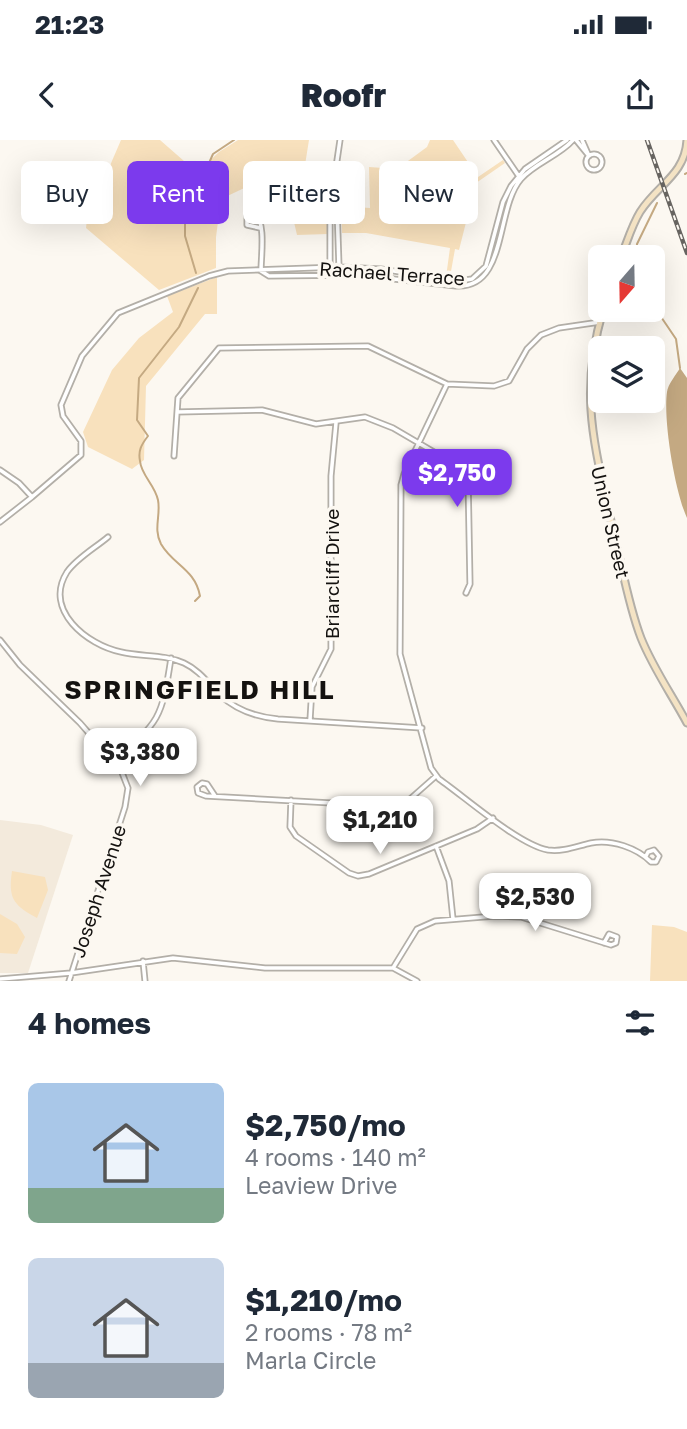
<!DOCTYPE html>
<html lang="en">
<head>
<meta charset="utf-8">
<style>
  :root { --surface:#fff; --page:#f6f6f7; --text:#1f2937; --muted:#747a83; --accent:#7c3aed }
  body { margin:0; font-family:"Golos Text",sans-serif; background:var(--page); color:var(--text); height:100vh; display:flex; flex-direction:column; font-size:26px; white-space:nowrap }
  * { box-sizing:border-box; margin:0 }
  p { font-size:23px; color:var(--muted) }
  .icon { flex:none; width:38px; height:38px; fill:none; stroke:currentColor; stroke-width:2; stroke-linecap:round; stroke-linejoin:round }
  .map { position:relative; height:841px; overflow:hidden }
  .side { display:flex; flex-direction:column; background:var(--surface); flex:1 }
  .side>* { flex:none }
  .hud { position:absolute; left:21px; top:21px; width:646px; height:63px; display:flex; gap:14px }
  .needle { width:46px; rotate:200deg }
  .buttons { position:absolute; left:588px; top:105px; display:grid; gap:14px }
  .buttons a { display:grid; place-items:center; width:77px; height:77px; border-radius:10px; background:var(--surface); box-shadow:0 7px 28px #0002; font-size:35px }
  .price { position:absolute; translate:-50% -60px; padding:0 16px; border-radius:14px; background:#fff; color:#222; font-size:23px; line-height:46px; filter:drop-shadow(0 2px 4px #0008) }
  .price::after { content:''; position:absolute; left:50%; top:42px; width:21px; height:16px; margin-left:-10px; background:inherit; clip-path:polygon(0 0,100% 0,50% 100%) }
  .price.selected { background:var(--accent); color:#fff }
  ul { padding:0; list-style:none }
  li { display:flex; align-items:center; gap:21px; height:175px; padding:0 28px }
  li span { display:grid; place-items:center; flex:none; width:196px; height:140px; border-radius:10px; color:#555 }
  li>.icon { margin-inline-start:auto }
  span .icon { width:84px; height:84px; fill:#fffc; stroke-width:1 }
  li b { font-size:30px }
  h2 { display:flex; justify-content:space-between; align-items:center; height:84px; padding:0 28px; font-size:30px }
  .chip { padding:0 24px; border-radius:10px; background:var(--surface); box-shadow:0 7px 28px #0002; font-size:24px; line-height:63px }
  .chip.selected { background:var(--accent); color:#fff }
  .status { display:flex; justify-content:space-between; align-items:center; height:49px; padding:0 35px; background:var(--surface); direction:ltr }
  .status svg { height:19px; fill:currentColor }
  header { display:flex; justify-content:space-between; align-items:center; height:91px; padding:0 28px; background:var(--surface); font-size:32px; font-weight:800 }
  .map>svg:first-child { display:block }
  .built { fill:#f3eadc }
  .green { fill:#f8e1bd }
  .water { fill:#c4a982 }
  .lines { fill:none; stroke-linecap:round; stroke-linejoin:round }
  .stream { stroke:#c4a982; stroke-width:2 }
  .street-casing { stroke:#b3afa8; stroke-width:7 }
  .secondary-casing { stroke:#b3afa8; stroke-width:9 }
  .street { stroke:#fff; stroke-width:3.5 }
  .secondary { stroke:#f4e3c4; stroke-width:5 }
  .rail-casing { stroke:#676460; stroke-width:4.5 }
  .rail { stroke:#fcf8f1; stroke-width:2; stroke-dasharray:5; stroke-linecap:butt }
  .labels { text-anchor:middle; dominant-baseline:central; stroke-width:7; stroke-linejoin:round; paint-order:stroke }
  .street-label { font-size:19px; fill:#141210; stroke:#fcf8f1 }
  .district-label { font-size:26px; font-weight:bold; letter-spacing:2px; fill:#141210; stroke:#fcf8f1 }
</style>
</head>
<body>
<div class="status"><b>21:23</b><svg viewBox="0 0 49 12"><path d="M0 12V9h3v3zM5 12V6h3v6zM10 12V3h3v9zM15 12V0h3v12zM26 1h20v11H26zM47 4h2v5h-2z"/></svg></div>
<header><svg class="icon" aria-label="back" viewBox="0 0 24 24"><path d="M15 5l-7 7 7 7"/></svg>Roofr<svg class="icon" aria-label="share" viewBox="0 0 24 24"><path d="M12 15V3M7 8l5-5 5 5M5 13v7h14v-7"/></svg></header>
<div class="map">
<svg width="687" height="841" viewBox="0 0 687 841">
  <rect width="100%" height="100%" fill="#fcf8f1"/>
  <path class="built" d="M0,680L41,685L73,695L28,833H0Z"/>
  <path class="green" d="M121,0H160L184,21L200,30L219,12L238,0H309L301,50V70L328,71V94L297,95L290,65L261,40L221,59L216,97V128L159,150L86,88L87,79Z
    M430,0H453L478,37L503,20L505,23L476,43L459,110L455,109L450,137H446L450,108L366,93H342L341,66L370,68L369,27L397,29L427,7Z
    M217,137V174H205L146,246L144,320L132,329L88,307L83,292L112,230L139,198L173,172L167,156Z
    M12,731L45,737L48,750L37,778C13,765 8,758 12,731Z
    M0,774L17,784L25,797L17,814L0,813Z
    M652,785L674,787L687,792V841H650Z"/>
  <path class="water" d="M680,228L687,238V378C675,352 663,281 667,252C668,244 676,235 680,228Z"/>
  <g class="lines">
    <path class="stream" d="M685,34L687,33
      M636,117L637,104L657,63
      M196,133L185,96V77L213,14L234,0
      M653,165L676,199L680,228
      M195,461L200,456C195,429 173,425 161,404C153,389 161,375 158,360C155,345 141,335 140,321C138,311 141,305 148,296L137,280L139,238L179,187L198,148"/>
    <defs>
      <path id="street" d="M494,0L518,35
        M576,0L589,16
        M582,0L589,16
        M586 22a8 8 0 1 1 16 0a8 8 0 1 1-16 0Z
        M334,46L337,66L339,127L335,135
        M260,88L247,85V75L255,73C266,83 261,116 261,131
        M261,131L269,136L358,135L456,146C508,149 495,69 521,39C535,23 559,16 573,0
        M335,135L330,127V68L340,0
        M447,244L404,334L401,345L400,514L431,628L439,639C465,657 519,705 548,710C564,712 577,706 591,703C612,699 637,708 651,722H656L659,716L654,710L648,712L646,716
        M177,272L262,270L316,284L365,277L393,288L463,329L468,337L470,444L466,453
        M174,316L178,258L219,208L368,206L447,244L494,246L509,241L527,209L541,195L559,188L600,182
        M0,330L19,343L32,357L0,382
        M32,357L81,315V301L63,276L61,265L82,216L118,173L209,136L228,131L339,127L381,129L458,141L472,139L486,126L503,62L511,46L525,29L567,0
        M108,397C95,408 77,418 67,432C43,470 87,505 121,512C142,517 164,514 184,523C199,530 208,543 220,555C236,570 256,577 278,579L422,588
        M0,500L20,525L80,583L121,630L128,648L125,667L69,841
        M310,580L312,547L331,509V336L336,283
        M112,620C160,584 162,577 171,518
        M215,656L207,644L202,643L197,647L198,653L206,656L386,666L410,659L436,636
        M291,660L290,687L296,696L349,733L358,736L369,734L477,689L493,678
        M436,706L449,741L453,779
        M143,821L145,841
        M393,828L417,789L435,781L495,776L521,777L611,805L616,803L617,797L609,794L604,803
        M0,839L71,833L173,818L265,828H393L417,841"/>
      <path id="secondary" d="M621,117C627,102 632,85 640,72C657,45 685,35 687,0
        M603,170C578,256 595,306 613,390C622,426 628,464 641,498C653,528 672,555 687,583"/>
    </defs>
    <use href="#street" class="street-casing"/>
    <use href="#secondary" class="secondary-casing"/>
    <use href="#street" class="street"/>
    <use href="#secondary" class="secondary"/>
    <defs>
      <path id="rail" d="M647,0L687,113"/>
    </defs>
    <use href="#rail" class="rail-casing"/>
    <use href="#rail" class="rail"/>
  </g>
  <g class="labels">
    <g class="street-label">
      <text transform="translate(392 133) rotate(4)">Rachael Terrace</text>
      <text transform="translate(611 382) rotate(77)">Union Street</text>
      <text transform="translate(331 434) rotate(-90)">Briarcliff Drive</text>
      <text transform="translate(98 751) rotate(-72)">Joseph Avenue</text>
    </g>
    <g class="district-label">
      <text x="200" y="549">SPRINGFIELD HILL</text>
    </g>
  </g>
</svg>
<div class="buttons">
<a><svg class="needle" viewBox="-14 -14 28 28"><path d="M0-13l5 13h-10z" fill="#e53935"/><path d="M0 13l5-13h-10z" fill="#747a83"/></svg></a>
<a><svg class="icon" aria-label="layers" viewBox="0 0 24 24"><path d="M12 4l9 5-9 5-9-5zM3 14l9 5 9-5"/></svg></a>
</div>
<b class="price selected" style="left:457px;top:369px">$2,750</b>
<b class="price" style="left:140px;top:648px">$3,380</b>
<b class="price" style="left:380px;top:716px">$1,210</b>
<b class="price" style="left:535px;top:793px">$2,530</b>
<div class="hud">
<a class="chip">Buy</a>
<a class="chip selected">Rent</a>
<a class="chip">Filters</a>
<a class="chip">New</a>
</div>
</div>
<section class="side">
<h2>4 homes<svg class="icon" aria-label="filters" viewBox="0 0 24 24"><path d="M4 7h16M4 17h16"/><circle cx="9" cy="7" r="2"/><circle cx="15" cy="17" r="2"/></svg></h2>
<ul>
<li><span style="background:linear-gradient(#a9c7e8 75%,#7fa58c 0)"><svg class="icon" aria-label="home" viewBox="0 0 24 24"><path d="M3 11l9-7 9 7M6 9v11h12V9"/></svg></span><div><b>$2,750/mo</b><p>4 rooms · 140 m²</p><p>Leaview Drive</p></div></li>
<li><span style="background:linear-gradient(#c9d6e8 75%,#9aa5b1 0)"><svg class="icon" aria-label="home" viewBox="0 0 24 24"><path d="M3 11l9-7 9 7M6 9v11h12V9"/></svg></span><div><b>$1,210/mo</b><p>2 rooms · 78 m²</p><p>Marla Circle</p></div></li>
</ul>
</section>
</body>
</html>
